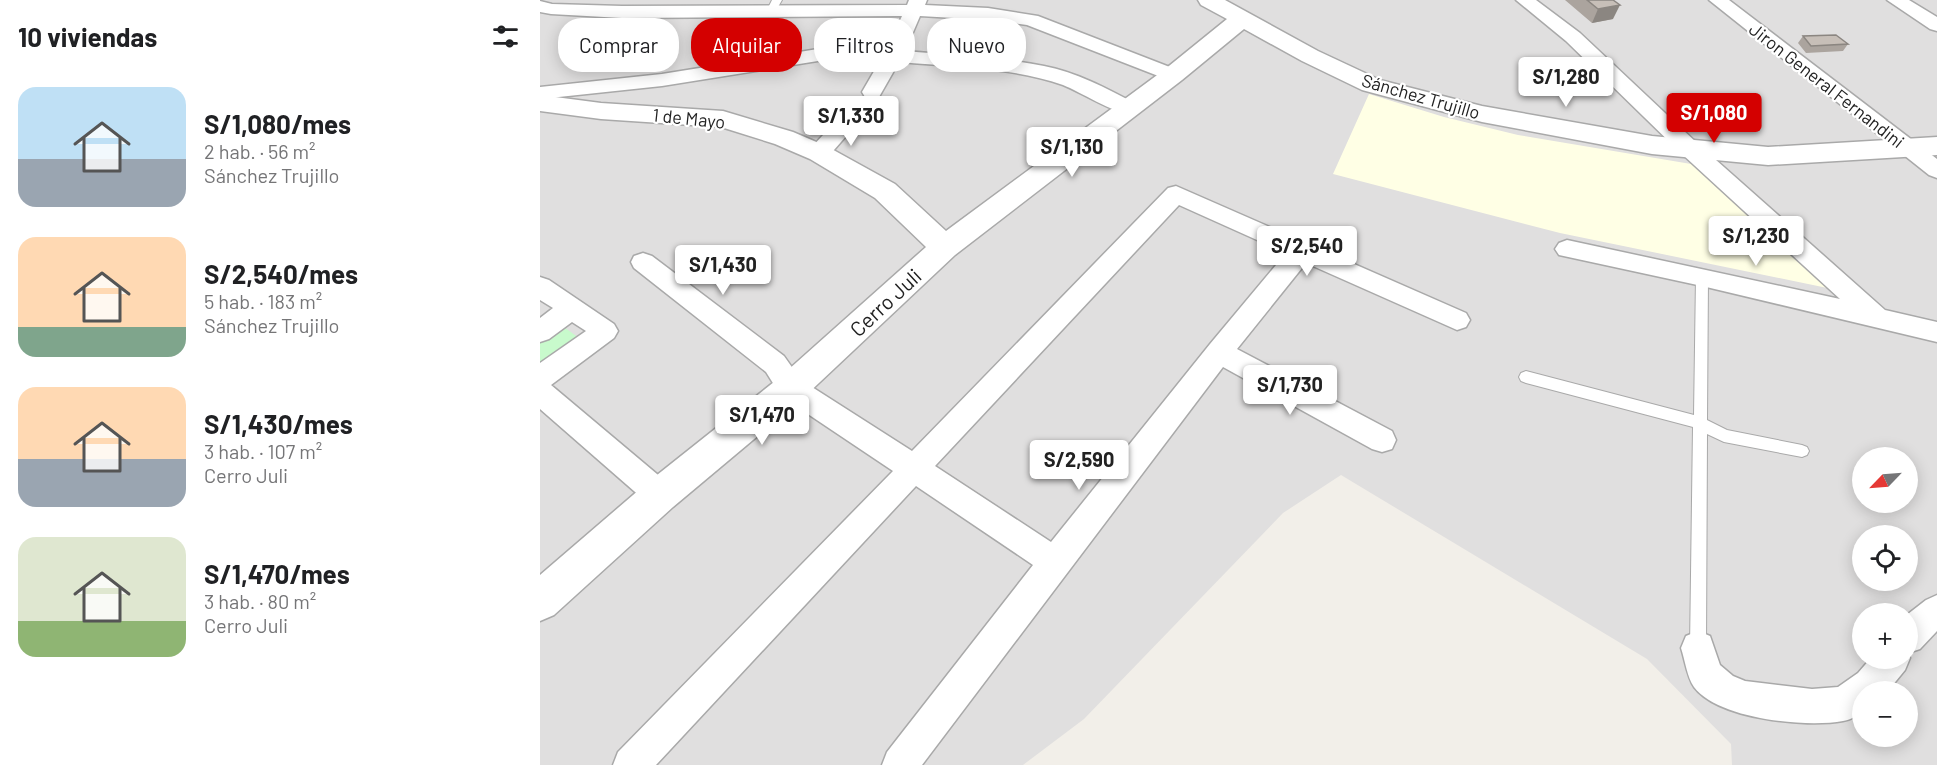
<!DOCTYPE html>
<html lang="es">
<head>
<meta charset="utf-8">
<style>
  :root { --surface:#fff; --page:#f6f6f6; --text:#202124; --muted:#757577; --accent:#d40000 }
  body { margin:0; font-family:Barlow,sans-serif; background:var(--page); color:var(--text); height:100vh; display:flex; flex-direction:column; font-size:22px; white-space:nowrap }
  * { box-sizing:border-box; margin:0 }
  p { font-size:20px; color:var(--muted) }
  .icon { flex:none; width:33px; height:33px; fill:none; stroke:currentColor; stroke-width:2; stroke-linecap:round; stroke-linejoin:round }
  .map { position:relative; flex:1; overflow:hidden }
  .panel { display:flex; flex-direction:column; background:var(--surface); width:540px }
  .panel>* { flex:none }
  .hud { position:absolute; left:18px; top:18px; width:570px; height:54px; display:flex; gap:12px }
  .needle { width:39px; rotate:245deg }
  .fabs { position:absolute; left:1312px; top:447px; display:grid; gap:12px }
  .fabs a { display:grid; place-items:center; width:66px; height:66px; border-radius:50%; background:var(--surface); box-shadow:0 3px 15px #0003; font-size:30px }
  .price { position:absolute; translate:-50% -51px; padding:0 14px; border-radius:6px; background:#fff; color:#222; font-size:20px; line-height:39px; filter:drop-shadow(0 2px 3px #0008) }
  .price::after { content:''; position:absolute; left:50%; top:36px; width:18px; height:14px; margin-left:-9px; background:inherit; clip-path:polygon(0 0,100% 0,50% 100%) }
  .price.selected { background:var(--accent); color:#fff }
  ul { padding:0; list-style:none }
  li { display:flex; align-items:center; gap:18px; height:150px; padding:0 18px }
  li span { display:grid; place-items:center; flex:none; width:168px; height:120px; border-radius:18px; color:#555 }
  li>.icon { margin-inline-start:auto }
  span .icon { width:72px; height:72px; fill:#fffc; stroke-width:1 }
  li b { font-size:26px }
  h2 { display:flex; justify-content:space-between; align-items:center; height:72px; padding:0 18px; font-size:26px }
  .tag { padding:0 21px; border-radius:24px; background:var(--surface); box-shadow:0 3px 15px #0003; font-size:21px; line-height:54px }
  .tag.selected { background:var(--accent); color:#fff }
  main { display:flex; flex:1; min-height:0 }
  .map>svg:first-child { display:block }
  .residential { fill:#e0dfdf; fill-rule:evenodd }
  .education { fill:#ffffe5 }
  .park { fill:#c8facc }
  .lines { fill:none; stroke-linecap:round; stroke-linejoin:round }
  .service-casing { stroke:#a9a9a9; stroke-width:2 }
  .minor-casing { stroke:#a9a9a9; stroke-width:3 }
  .tertiary-casing { stroke:#a9a9a9; stroke-width:3 }
  .service { fill:#fff; fill-rule:evenodd }
  .minor { fill:#fff; fill-rule:evenodd }
  .tertiary { fill:#fff; fill-rule:evenodd }
  .wall { fill:#aba49e }
  .shaded-wall { fill:#8b8681 }
  .building { fill:#c7bfb8; stroke:#8b8681; stroke-width:1.5 }
  .labels { text-anchor:middle; dominant-baseline:central; stroke-width:4.5; stroke-linejoin:round; paint-order:stroke }
  .far-street-label { font-size:18px; fill:#222; stroke:#fff }
  .street-label { font-size:21px; fill:#222; stroke:#fff }
</style>
</head>
<body>
<main>
<section class="panel">
<h2>10 viviendas<svg class="icon" aria-label="filters" viewBox="0 0 24 24"><path d="M4 7h16M4 17h16"/><circle cx="9" cy="7" r="2"/><circle cx="15" cy="17" r="2"/></svg></h2>
<ul>
<li><span style="background:linear-gradient(#bfe0f5 60%,#9aa5b1 0)"><svg class="icon" aria-label="home" viewBox="0 0 24 24"><path d="M3 11l9-7 9 7M6 9v11h12V9"/></svg></span><div><b>S/1,080/mes</b><p>2 hab. · 56 m²</p><p>Sánchez Trujillo</p></div></li>
<li><span style="background:linear-gradient(#ffd9b3 75%,#7fa58c 0)"><svg class="icon" aria-label="home" viewBox="0 0 24 24"><path d="M3 11l9-7 9 7M6 9v11h12V9"/></svg></span><div><b>S/2,540/mes</b><p>5 hab. · 183 m²</p><p>Sánchez Trujillo</p></div></li>
<li><span style="background:linear-gradient(#ffd9b3 60%,#9aa5b1 0)"><svg class="icon" aria-label="home" viewBox="0 0 24 24"><path d="M3 11l9-7 9 7M6 9v11h12V9"/></svg></span><div><b>S/1,430/mes</b><p>3 hab. · 107 m²</p><p>Cerro Juli</p></div></li>
<li><span style="background:linear-gradient(#dfe7d0 70%,#8fb573 0)"><svg class="icon" aria-label="home" viewBox="0 0 24 24"><path d="M3 11l9-7 9 7M6 9v11h12V9"/></svg></span><div><b>S/1,470/mes</b><p>3 hab. · 80 m²</p><p>Cerro Juli</p></div></li>
</ul>
</section>
<div class="map">
<svg width="1397" height="765" viewBox="0 0 1397 765">
  <rect width="100%" height="100%" fill="#f2efe9"/>
  <path class="residential" d="M0,0H1397V765H1192L1191,744L1107,659L801,475L743,513L544,719L483,765H0ZM1323,458H1368V502H1323ZM1323,536H1368V580H1323ZM1323,614H1368V658H1323ZM1323,692H1368V736H1323Z"/>
  <path class="education" d="M829,94L904,117L978,135L1169,167L1297,290L1020,233L793,174Z"/>
  <path class="park" d="M24,327L43,341L0,363V341Z"/>
  <g class="lines">
    <defs>
      <path id="service" d="M232,0H242L234,14L231,15L226,12Z
        M1162,272L1168,277L1167,420L1187,430L1262,445L1267,447L1269,451L1267,455L1262,457L1184,442L1167,434L1166,648L1164,654L1158,656L1152,654L1150,648L1153,427L986,383L981,381L979,377L981,373L986,371L1154,415L1156,277Z"/>
      <path id="minor" d="M369,0H387L385,5L448,8L498,16L640,71L643,75L640,79H626L487,25L448,20L380,16L365,51C411,55 458,57 504,66C536,72 566,88 594,103L597,108L594,113C579,117 541,92 523,85C471,67 414,67 359,62L339,97L332,98L325,97L322,92L340,61L284,60L122,86L0,99V87L122,74L284,48L346,50L362,16L82,18L11,14L0,12V1L12,4L82,6L367,5Z
        M976,0H996L1040,33L1158,144L1345,310L1397,322V342L1162,286L1019,255L1015,249L1019,243L1027,240L1300,299L1142,154L1026,41Z
        M1169,0H1189L1397,159V178L1389,175Z
        M1347,0H1369L1397,17V31L1390,29Z
        M314,107L321,109L324,114L321,119L287,158L279,160L271,158L268,153L271,148L307,109Z
        M636,186L926,313L930,320L926,327L917,330L766,263L697,349L852,431L856,440L852,449L842,452L832,449L683,367L382,765H342L347,752L493,565L376,486L116,765H73L78,752L353,471L241,396L226,372L94,268L91,262L94,256L103,253L112,256L244,356L261,380L372,451L628,188ZM639,205L746,253L670,344L511,542L395,466Z
        M0,277L9,280L74,324L78,331L74,338L11,385L130,485L135,495L130,505L120,509L110,505L0,409V363L46,331L32,322L9,339L0,342V318L13,308L0,300Z
        M1397,595V631L1380,649L1368,653V614L1386,600Z
        M1158,631L1170,636L1180,665L1193,676L1205,681L1272,689L1298,687L1318,673L1331,658H1368V654L1370,658L1365,670L1347,692H1323V711C1317,716 1310,720 1303,721C1266,728 1178,719 1154,687C1147,677 1145,660 1141,648L1146,636Z"/>
      <path id="tertiary" d="M658,0H685L778,51L840,80L942,106L1112,136L1228,147L1397,137V155L1228,165L1112,154L942,122L822,90L762,61L704,29L642,80L415,255L263,398L133,507L14,615L0,621V575L107,483L239,378L386,247L335,198L270,159L235,144L181,127L61,119L0,111V95L61,103L183,111L253,132L288,147L355,184L406,231L624,70L687,19L661,5Z"/>
    </defs>
    <use href="#service" class="service-casing"/>
    <use href="#minor" class="minor-casing"/>
    <use href="#tertiary" class="tertiary-casing"/>
    <use href="#service" class="service"/>
    <use href="#minor" class="minor"/>
    <use href="#tertiary" class="tertiary"/>
  </g>
  <path class="wall" d="M1025,0H1073V19L1052,23Z
    M1263,36L1308,44L1303,51L1266,53L1258,43Z"/>
  <path class="shaded-wall" d="M1080,5L1073,19L1052,23L1058,9Z"/>
  <path class="building" d="M1047,0H1073L1080,5L1058,9Z
    M1296,35L1308,44L1271,46L1263,36Z"/>
  <g class="labels">
    <g class="far-street-label">
      <text transform="translate(1287 85) rotate(38)">Jiron General Fernandini</text>
      <text transform="translate(881 96) rotate(16)">Sánchez Trujillo</text>
      <text transform="translate(149 118) rotate(6)">1 de Mayo</text>
    </g>
    <g class="street-label">
      <text transform="translate(345 302) rotate(-43)">Cerro Juli</text>
    </g>
  </g>
</svg>
<div class="fabs">
<a><svg class="needle" viewBox="-14 -14 28 28"><path d="M0-13l5 13h-10z" fill="#e53935"/><path d="M0 13l5-13h-10z" fill="#757577"/></svg></a>
<a><svg class="icon" aria-label="locate" viewBox="0 0 24 24"><circle cx="12" cy="12" r="6"/><path d="M12 2v4M12 18v4M2 12h4M18 12h4"/></svg></a>
<a>+</a>
<a>−</a>
</div>
<b class="price" style="left:1026px;top:108px">S/1,280</b>
<b class="price selected" style="left:1174px;top:144px">S/1,080</b>
<b class="price" style="left:311px;top:147px">S/1,330</b>
<b class="price" style="left:532px;top:178px">S/1,130</b>
<b class="price" style="left:1216px;top:267px">S/1,230</b>
<b class="price" style="left:767px;top:277px">S/2,540</b>
<b class="price" style="left:183px;top:296px">S/1,430</b>
<b class="price" style="left:750px;top:416px">S/1,730</b>
<b class="price" style="left:222px;top:446px">S/1,470</b>
<b class="price" style="left:539px;top:491px">S/2,590</b>
<div class="hud">
<a class="tag">Comprar</a>
<a class="tag selected">Alquilar</a>
<a class="tag">Filtros</a>
<a class="tag">Nuevo</a>
</div>
</div>
</main>
</body>
</html>
